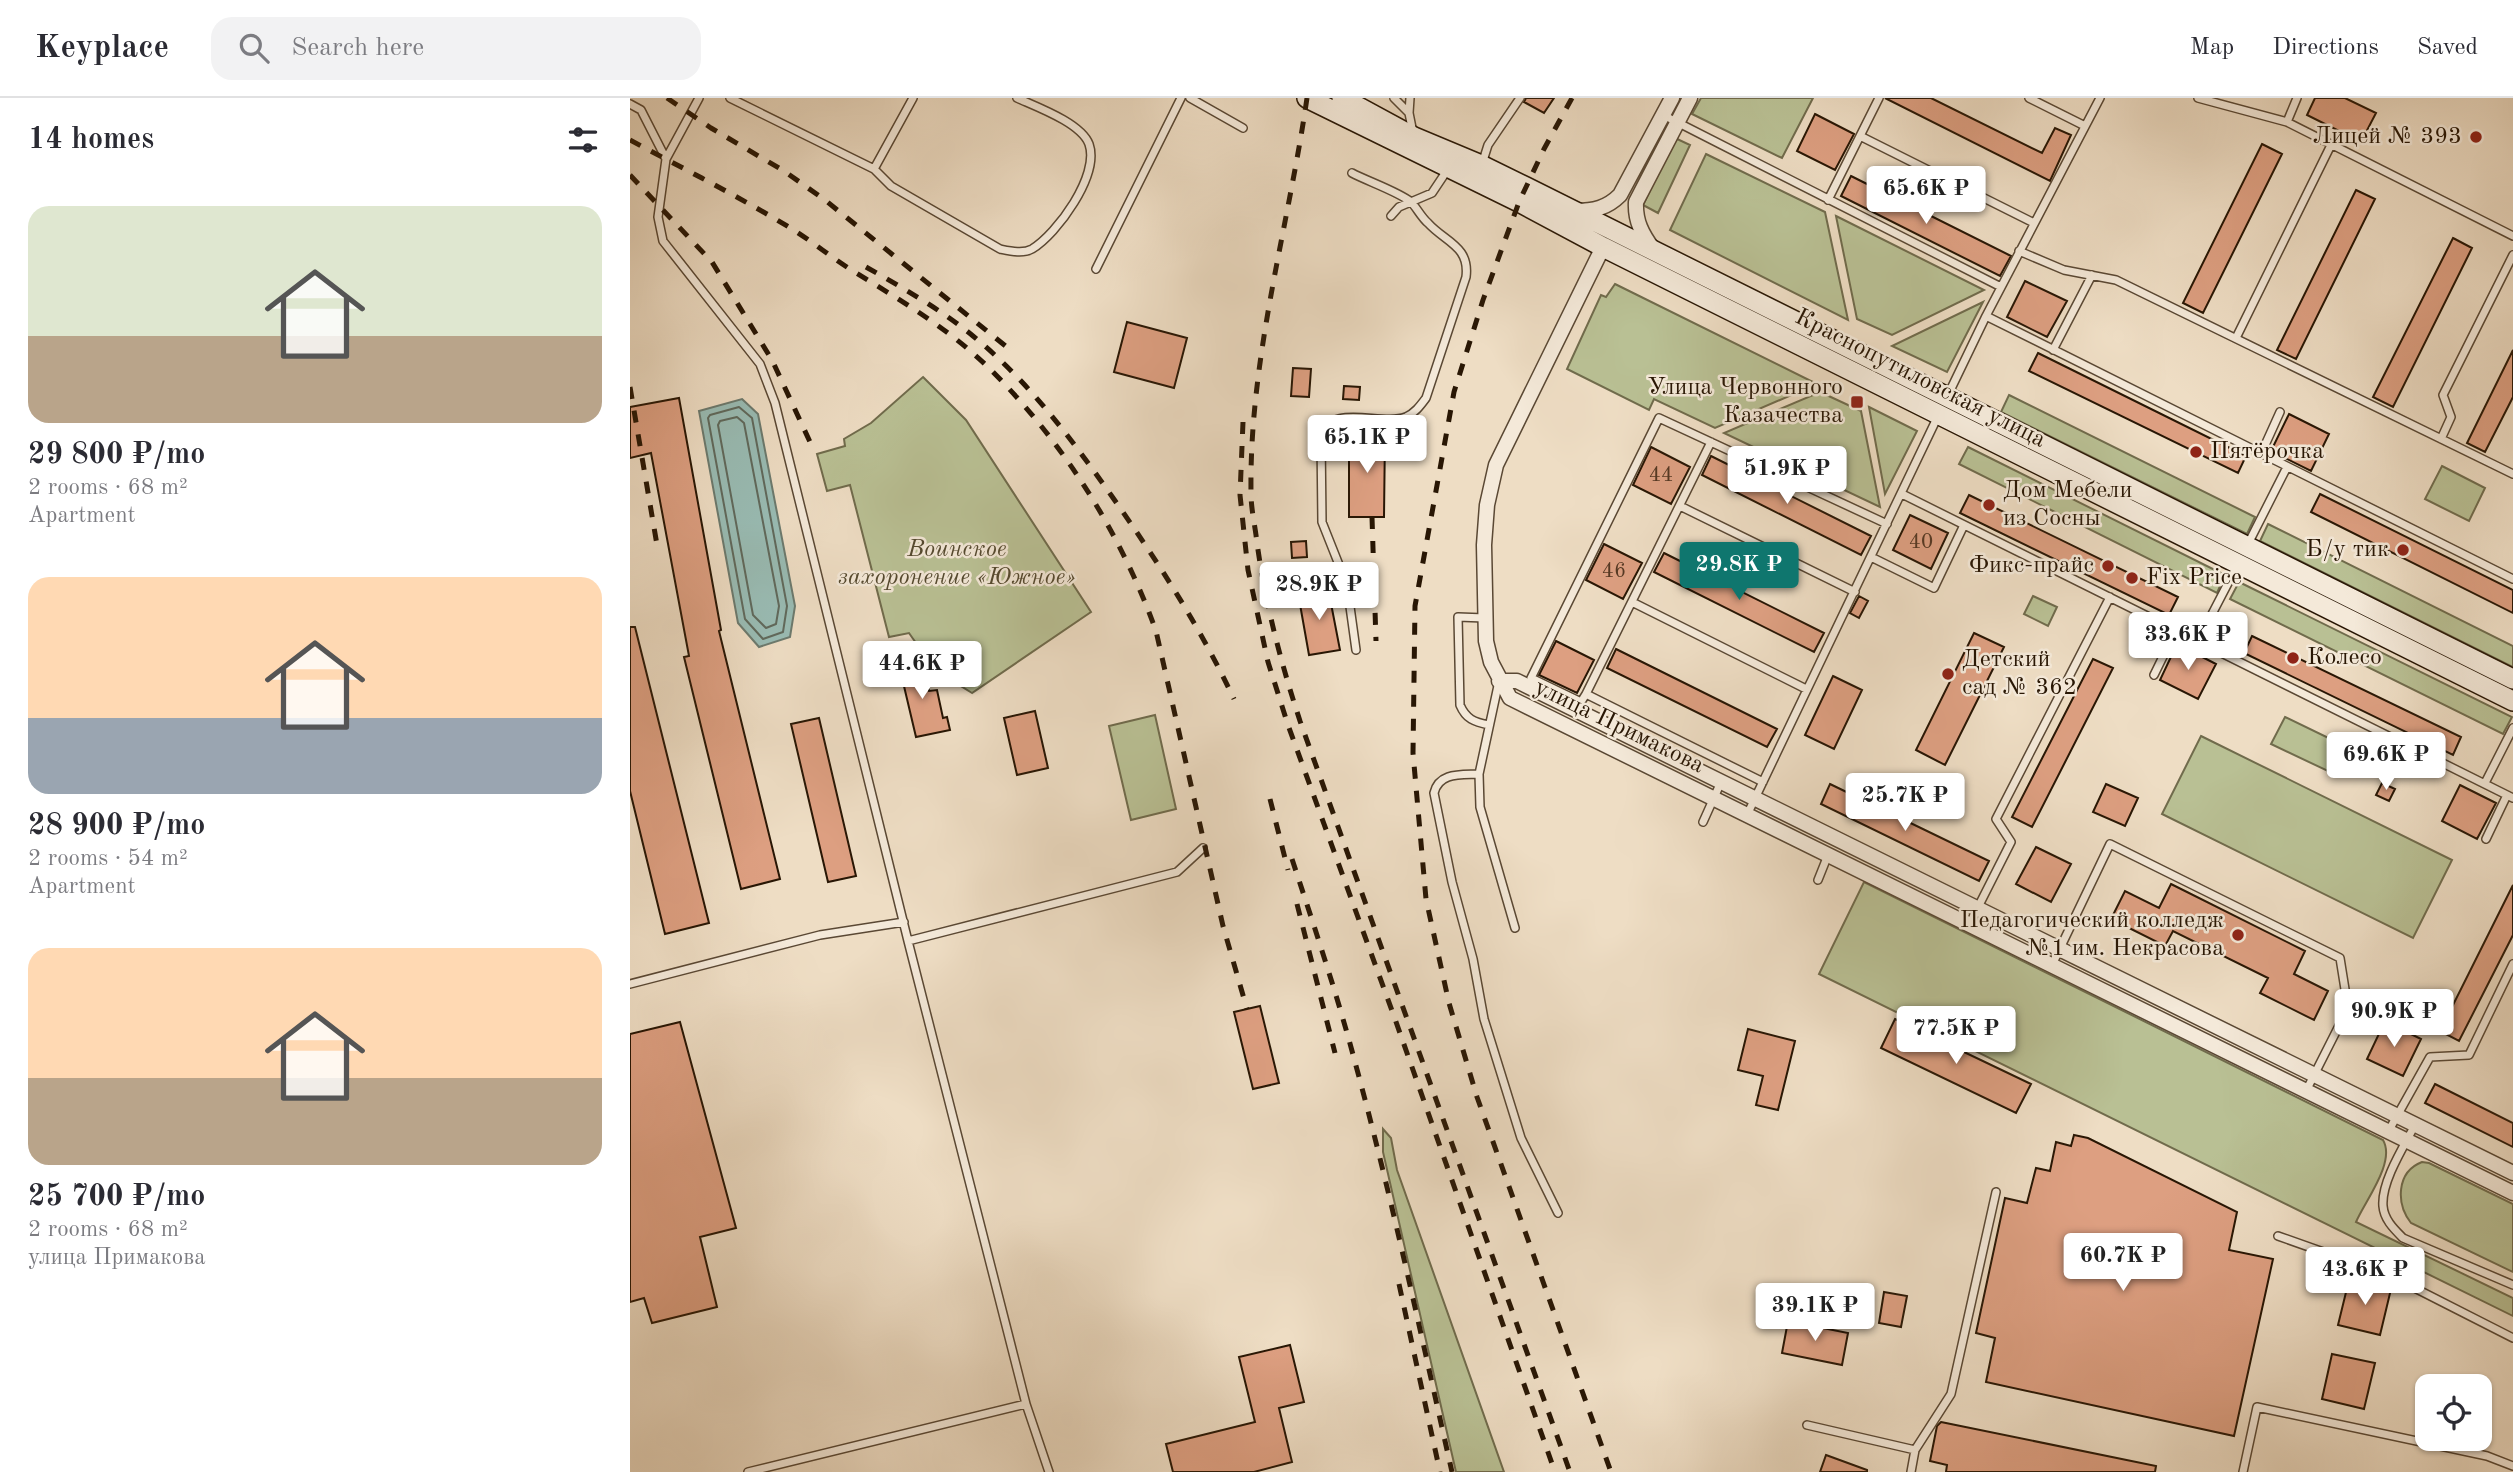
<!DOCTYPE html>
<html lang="en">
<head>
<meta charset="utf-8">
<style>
  :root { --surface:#fff; --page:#f2f2f3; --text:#2b2b33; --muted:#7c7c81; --line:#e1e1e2; --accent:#0f766e }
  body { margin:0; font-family:"Old Standard TT",serif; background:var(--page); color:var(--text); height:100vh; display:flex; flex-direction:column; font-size:26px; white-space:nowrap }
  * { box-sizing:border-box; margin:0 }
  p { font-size:23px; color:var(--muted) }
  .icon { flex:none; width:38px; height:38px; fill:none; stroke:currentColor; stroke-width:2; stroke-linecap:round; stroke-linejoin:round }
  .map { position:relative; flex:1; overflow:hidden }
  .side { display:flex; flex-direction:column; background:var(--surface); width:630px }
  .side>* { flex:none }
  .tools { position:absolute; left:1785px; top:1276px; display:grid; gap:14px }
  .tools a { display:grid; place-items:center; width:77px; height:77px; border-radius:14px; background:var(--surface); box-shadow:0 2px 5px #0004; font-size:35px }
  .price { position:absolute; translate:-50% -60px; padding:0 16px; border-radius:7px; background:#fff; color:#222; font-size:23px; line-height:46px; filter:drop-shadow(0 2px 4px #0008) }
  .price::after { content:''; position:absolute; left:50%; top:42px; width:21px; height:16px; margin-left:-10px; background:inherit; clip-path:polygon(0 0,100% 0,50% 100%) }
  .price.selected { background:var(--accent); color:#fff }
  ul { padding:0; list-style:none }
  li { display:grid; align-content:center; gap:14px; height:371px; padding:0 28px }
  li span { display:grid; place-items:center; height:217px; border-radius:21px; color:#555 }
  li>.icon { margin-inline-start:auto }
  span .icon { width:126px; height:126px; fill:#fffc; stroke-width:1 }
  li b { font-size:30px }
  h2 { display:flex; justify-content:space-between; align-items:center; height:84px; padding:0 28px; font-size:30px }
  header { display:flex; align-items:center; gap:42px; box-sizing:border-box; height:98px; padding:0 35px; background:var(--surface); border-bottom:2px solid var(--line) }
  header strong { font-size:33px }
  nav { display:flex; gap:38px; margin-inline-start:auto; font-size:24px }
  .search { width:490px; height:63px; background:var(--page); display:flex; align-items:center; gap:18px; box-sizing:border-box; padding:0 24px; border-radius:21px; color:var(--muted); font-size:26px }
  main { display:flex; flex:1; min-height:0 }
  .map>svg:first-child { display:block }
  .green { fill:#b9c094; stroke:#706b4c; stroke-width:2 }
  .water { fill:#99bcb4; stroke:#6c7a6e; stroke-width:2 }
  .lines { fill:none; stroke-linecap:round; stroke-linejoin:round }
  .shore { stroke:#60695c; stroke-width:2 }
  .building { fill:#dd9f81; stroke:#281604; stroke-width:2 }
  .lane-casing { stroke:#5a4834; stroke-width:10 }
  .street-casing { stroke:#5a4834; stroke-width:17 }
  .secondary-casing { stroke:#281604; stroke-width:22 }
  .lane { stroke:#f4e9d9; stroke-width:7 }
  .street { stroke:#f4e9d9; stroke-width:14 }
  .secondary { stroke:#f4e9d9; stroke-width:19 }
  .rail { stroke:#281604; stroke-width:5; stroke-dasharray:12 12; stroke-linecap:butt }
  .poi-dot { fill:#8f2418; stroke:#f4e9d9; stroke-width:2.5 }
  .labels { text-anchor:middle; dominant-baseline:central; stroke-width:5; stroke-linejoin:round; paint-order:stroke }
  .number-label { font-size:21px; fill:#553823 }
  .poi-label { font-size:24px; fill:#281604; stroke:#f4e9d9; text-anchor:end }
  .street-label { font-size:24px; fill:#281604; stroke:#f4e9d9 }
  .park-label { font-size:24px; font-style:italic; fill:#54492f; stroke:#f4e9d9 }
</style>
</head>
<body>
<header>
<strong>Keyplace</strong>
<div class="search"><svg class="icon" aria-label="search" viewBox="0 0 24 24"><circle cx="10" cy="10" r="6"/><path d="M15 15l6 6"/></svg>Search here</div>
<nav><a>Map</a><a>Directions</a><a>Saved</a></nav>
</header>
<main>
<section class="side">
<h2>14 homes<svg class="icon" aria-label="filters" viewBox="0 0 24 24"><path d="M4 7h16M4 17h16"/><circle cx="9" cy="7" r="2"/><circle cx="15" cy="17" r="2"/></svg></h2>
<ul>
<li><span style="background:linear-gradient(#dfe7d0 60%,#b9a48a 0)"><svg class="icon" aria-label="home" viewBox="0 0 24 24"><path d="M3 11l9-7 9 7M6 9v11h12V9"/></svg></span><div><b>29 800 ₽/mo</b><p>2 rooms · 68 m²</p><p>Apartment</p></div></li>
<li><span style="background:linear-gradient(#ffd9b3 65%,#9aa5b1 0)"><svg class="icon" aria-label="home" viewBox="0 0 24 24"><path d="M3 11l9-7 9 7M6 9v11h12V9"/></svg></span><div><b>28 900 ₽/mo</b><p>2 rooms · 54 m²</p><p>Apartment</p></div></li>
<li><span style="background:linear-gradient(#ffd9b3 60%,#b9a48a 0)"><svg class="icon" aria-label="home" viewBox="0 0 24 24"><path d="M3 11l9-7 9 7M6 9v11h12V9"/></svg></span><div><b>25 700 ₽/mo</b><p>2 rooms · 68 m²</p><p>улица Примакова</p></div></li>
</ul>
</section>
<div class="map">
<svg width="1883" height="1374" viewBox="0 0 1883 1374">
  <rect width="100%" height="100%" fill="#eeddc4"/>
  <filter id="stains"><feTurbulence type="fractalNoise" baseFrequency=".00286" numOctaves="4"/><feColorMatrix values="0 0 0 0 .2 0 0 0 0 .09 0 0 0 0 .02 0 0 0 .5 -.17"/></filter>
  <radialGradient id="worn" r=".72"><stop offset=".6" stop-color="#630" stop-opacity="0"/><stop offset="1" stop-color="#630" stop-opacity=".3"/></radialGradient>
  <path class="green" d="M1071,0H1183L1152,60L1062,16Z
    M1045,40L1060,47L1028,115L1013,107Z
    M1076,56L1195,114L1218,222L1040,132Z
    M1206,118L1354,192L1262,237L1227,221Z
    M985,186L1187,286L1085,330L1024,301L1019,312L937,271L971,197L976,199Z
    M1353,204L1317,274L1262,248Z
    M293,279L336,322L461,514L342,595C309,575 301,567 279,535L259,539L220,387L197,393L187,356L215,348L214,341L241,325Z
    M1190,294L1231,313L1250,409L1094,335Z
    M1379,297L1625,419L1617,436L1371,314Z
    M1239,309L1287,333L1255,396Z
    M1338,349L1595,477L1587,495L1329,366Z
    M1812,368L1855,390L1839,423L1795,401Z
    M1638,426L1883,548V569L1630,443Z
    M1609,484L1882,619L1873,636L1600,501Z
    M1403,498L1427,509L1418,528L1394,516Z
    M525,617L546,711L501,722L479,628Z
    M1655,619L1713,647L1700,674L1641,646Z
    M1571,638L1822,762L1783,840L1532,716Z
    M1234,784L1753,1042C1766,1064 1735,1103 1726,1124L1883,1200V1218L1189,876Z
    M753,1031L761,1040L767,1072L874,1374H826L753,1054Z
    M1792,1064L1799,1065L1883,1106V1174L1781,1125C1766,1106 1766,1074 1792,1064Z"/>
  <path class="water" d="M112,301L128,316L165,508L160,539L129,549L108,525L69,313Z"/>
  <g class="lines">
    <path class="shore" d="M109,309L122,320L157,508L153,534L133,541L115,521L78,320L80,317Z
      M107,319L114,325L149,508L146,526L136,530L123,517L88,327L90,323Z"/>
  </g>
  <path class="building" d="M896,0H924L914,15L894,4Z
    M1255,0H1301L1412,55L1425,30L1441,37L1420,83Z
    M1685,0H1715L1746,15L1731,44L1677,17Z
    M1185,16L1224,36L1205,72L1167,53Z
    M1632,46L1652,56L1573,215L1553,205Z
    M1221,78L1381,158L1370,178L1211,98Z
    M1726,92L1745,101L1666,261L1647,252Z
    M1823,140L1842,150L1763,309L1743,299Z
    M1395,183L1437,203L1417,239L1377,219Z
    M497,224L557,240L544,290L484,274Z
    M1883,252V299L1855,354L1837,345Z
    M1408,255L1616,358L1608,375L1399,273Z
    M663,270L681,271L679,299L661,298Z
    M714,288L730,289L729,302L713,301Z
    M49,300L91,532L89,533L150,781L111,791L54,559L59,558L21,355L0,360V309Z
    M1659,316L1699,336L1681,373L1641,353Z
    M719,334L755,335L754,419H719Z
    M1021,349L1060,369L1041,406L1003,387Z
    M1081,358L1241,438L1231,457L1072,377Z
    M1690,396L1883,492V515L1681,414Z
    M1339,397L1548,499L1539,517L1330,415Z
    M1280,417L1318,435L1301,471L1263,452Z
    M676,443L677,459L662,460L661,444Z
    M974,446L1012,465L993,501L956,482Z
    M1034,455L1194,535L1184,554L1024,474Z
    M698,490L710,552L679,557L668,495Z
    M1229,498L1238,503L1229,520L1220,515Z
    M0,529H5L79,825L35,836L0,693Z
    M1344,535L1374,549L1315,667L1286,652Z
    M1622,538L1831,639L1823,657L1614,555Z
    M926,543L964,562L947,595L909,577Z
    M1547,546L1586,566L1568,601L1530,582Z
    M986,551L1147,631L1137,649L977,570Z
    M1463,561L1483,570L1402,729L1382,719Z
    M292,562L299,593L307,592L313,620L317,619L320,632L286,639L269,567Z
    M1203,578L1232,592L1204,651L1175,637Z
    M405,613L418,670L387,677L374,620Z
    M189,620L226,778L198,784L161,626Z
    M1752,685L1765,691L1759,703L1746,697Z
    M1200,686L1359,763L1349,783L1191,706Z
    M1476,686L1508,700L1495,728L1463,714Z
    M1830,687L1866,705L1847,741L1812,723Z
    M1406,749L1441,766L1421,804L1386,786Z
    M1541,786L1675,853L1664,876L1698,893L1684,922L1630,895L1638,880L1543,833L1535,848L1481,821L1495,793L1529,810Z
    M1883,787V837L1829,943L1810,933Z
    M630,908L649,985L623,991L604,914Z
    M1265,921L1401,986L1386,1015L1251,950Z
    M1755,923L1791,941L1773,978L1737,961Z
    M50,924L106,1130L70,1139L87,1209L22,1225L14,1200L0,1204V936Z
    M1118,931L1165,943L1148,1012L1126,1007L1133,978L1108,972Z
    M1805,986L1883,1025V1049L1795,1005Z
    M1444,1037L1458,1040L1607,1114L1599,1152L1643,1161L1604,1338L1356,1284L1365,1240L1346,1235L1375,1100L1397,1105L1406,1070L1420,1073L1426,1044L1441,1048Z
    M1719,1182L1761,1191L1750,1237L1708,1227Z
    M1254,1194L1277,1198L1271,1229L1249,1225Z
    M1158,1223L1218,1235L1212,1267L1152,1255Z
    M660,1247L674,1304L649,1310L662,1364L624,1374H543L536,1346L625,1324L609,1259Z
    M1702,1256L1745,1265L1734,1311L1692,1301Z
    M1311,1324L1526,1368L1525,1374H1316L1317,1367L1300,1363L1307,1328Z
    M1196,1357L1237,1372V1374H1190Z"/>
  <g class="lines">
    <defs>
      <path id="lane" d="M69,0L36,61L28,119L33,143L130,266L145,305L278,843L396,1306L419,1374
        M100,0L244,71
        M283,0L244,71L261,88L370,151C380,153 393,156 402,151C427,136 470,77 459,46C451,25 407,9 387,0
        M560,0L613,30
        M764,0L779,15L783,35
        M1399,0L1455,28
        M1568,0L1657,24L1883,138
        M0,6L11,12L36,61
        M779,15L780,0
        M1033,17L1371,189
        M1657,24L1667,0
        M1230,38L1404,125
        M852,66L858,47L890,0
        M722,75C737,83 769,94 781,104C787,110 791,119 798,125C815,144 840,148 836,179L796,300C790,308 785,315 776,319C750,329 700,303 691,340L692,424L717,487L726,552
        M1198,102L1249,0
        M761,118L769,109L802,95L818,71
        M1389,153L1434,172L1486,182L1883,376
        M466,171L551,0
        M1356,218L1883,481
        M1606,240L1701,47
        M1423,252L1462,177
        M1317,299L1356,218L1470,0
        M1811,341L1821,319L1813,297L1883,157
        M1631,356L1650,314
        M1272,396L1883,700
        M1050,408L1225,494
        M1618,446L1657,369
        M1241,459L1304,490L1334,427
        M1002,504L1176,591
        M855,520L828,519L830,607C836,621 844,624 859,627
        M1568,543L1608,466
        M1524,577L1546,532
        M869,583L849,676L850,709L885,830
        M956,596L1081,344
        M849,676C831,677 809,674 804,695L822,784L843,861L854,921L891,1040L928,1115
        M1133,684L956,596L951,604L901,580L1029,320L1257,426
        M1855,685L1883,630
        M1117,717L1308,318
        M1073,724L1091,684
        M1856,741L1877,697
        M1188,782L1198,757
        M1339,827L1381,744L1366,721L1480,499
        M278,843L547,774L573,750
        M1422,867L1480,746L1710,860L1718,910L1676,993
        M0,886L190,837L274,824
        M1785,1027C1774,1048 1751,1084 1753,1108C1754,1122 1765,1132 1773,1140L1883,1187
        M1758,1034L1800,959L1839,957L1883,866
        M1648,1138L1761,1178L1883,1240
        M1177,1327L1285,1352
        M118,1374L396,1306
        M1281,1374L1285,1352L1321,1296L1366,1094
        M1613,1374L1627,1309L1857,1358L1883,1368"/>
      <path id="street" d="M945,113C964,113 977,110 990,97L1042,0
        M973,149L866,367L857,407L854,447L856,543L861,564L880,600L1883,1095
        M1023,151C1012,136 1005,123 1006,104L1060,0
        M869,583H887L1883,1075"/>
      <path id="secondary" d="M677,0L889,104L973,149L1883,603
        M712,0L784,39L851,67L896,89L1883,581"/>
    </defs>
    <use href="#lane" class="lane-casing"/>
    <use href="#street" class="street-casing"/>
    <use href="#secondary" class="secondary-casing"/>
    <use href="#lane" class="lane"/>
    <use href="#street" class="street"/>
    <use href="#secondary" class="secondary"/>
    <path class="rail" d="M37,0L81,30L154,73L195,102L378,250
      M677,0C658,131 619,261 621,395C621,409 624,423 626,437C634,501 650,562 670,623L940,1374
      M942,0L914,51L889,104L853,202L824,294L785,508L783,655L796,801L819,905L847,999L981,1374
      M0,42C54,71 110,99 162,131C183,144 202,160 223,173C272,203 324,234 364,275C436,348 492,438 526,533L593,828L617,911
      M0,77L82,164L142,262L181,346
      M236,169C273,190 310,211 343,238C398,283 440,339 481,397C528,464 569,527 604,601
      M0,289L27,447
      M613,324L610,397L618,472L638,564L658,627L765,921L925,1374
      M742,419L746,543
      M640,701L658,772
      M662,761C684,828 707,896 725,964C762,1100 791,1237 822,1374
      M667,806L705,955
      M769,1186L810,1374"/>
  </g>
  <g class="poi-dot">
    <circle cx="1846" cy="39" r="7"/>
    <rect x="1220" y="297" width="14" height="14" rx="3.5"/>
    <circle cx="1566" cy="354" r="7"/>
    <circle cx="1359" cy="407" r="7"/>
    <circle cx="1773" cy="452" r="7"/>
    <circle cx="1478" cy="468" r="7"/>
    <circle cx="1502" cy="480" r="7"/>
    <circle cx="1663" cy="560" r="7"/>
    <circle cx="1318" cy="576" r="7"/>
    <circle cx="1608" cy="837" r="7"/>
  </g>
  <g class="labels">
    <g class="number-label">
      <text x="1031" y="377">44</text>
      <text x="1291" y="444">40</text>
      <text x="984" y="473">46</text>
    </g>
    <g class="poi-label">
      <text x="1832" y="39">Лицей № 393</text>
      <text x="1213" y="290">Улица Червонного<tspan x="1213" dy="28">Казачества</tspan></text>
      <text x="1580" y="354" text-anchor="start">Пятёрочка</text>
      <text x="1373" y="393" text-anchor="start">Дом Мебели<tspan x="1373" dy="28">из Сосны</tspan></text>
      <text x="1759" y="452">Б/у тик</text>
      <text x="1464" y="468">Фикс-прайс</text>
      <text x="1516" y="480" text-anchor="start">Fix Price</text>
      <text x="1677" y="560" text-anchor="start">Колесо</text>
      <text x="1332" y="562" text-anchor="start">Детский<tspan x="1332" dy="28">сад № 362</tspan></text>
      <text x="1594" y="823">Педагогический колледж<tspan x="1594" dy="28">№1 им. Некрасова</tspan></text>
    </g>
    <g class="street-label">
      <text transform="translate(1290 281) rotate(27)">Краснопутиловская улица</text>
      <text transform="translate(989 629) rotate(26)">улица Примакова</text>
    </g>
    <g class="park-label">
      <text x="327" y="452">Воинское<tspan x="327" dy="28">захоронение «Южное»</tspan></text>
    </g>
  </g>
  <rect width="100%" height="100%" filter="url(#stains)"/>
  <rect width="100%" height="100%" fill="url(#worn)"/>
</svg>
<div class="tools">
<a><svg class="icon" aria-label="locate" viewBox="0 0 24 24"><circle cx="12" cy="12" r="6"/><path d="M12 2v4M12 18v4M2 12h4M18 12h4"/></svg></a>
</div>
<b class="price" style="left:1296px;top:128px">65.6K ₽</b>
<b class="price" style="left:737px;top:377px">65.1K ₽</b>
<b class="price" style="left:1157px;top:408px">51.9K ₽</b>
<b class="price selected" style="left:1109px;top:504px">29.8K ₽</b>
<b class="price" style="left:689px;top:524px">28.9K ₽</b>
<b class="price" style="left:1558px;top:574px">33.6K ₽</b>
<b class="price" style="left:292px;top:603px">44.6K ₽</b>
<b class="price" style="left:1756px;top:694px">69.6K ₽</b>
<b class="price" style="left:1275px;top:735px">25.7K ₽</b>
<b class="price" style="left:1764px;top:951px">90.9K ₽</b>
<b class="price" style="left:1326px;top:968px">77.5K ₽</b>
<b class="price" style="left:1493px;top:1195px">60.7K ₽</b>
<b class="price" style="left:1735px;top:1209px">43.6K ₽</b>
<b class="price" style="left:1185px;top:1245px">39.1K ₽</b>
</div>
</main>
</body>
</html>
